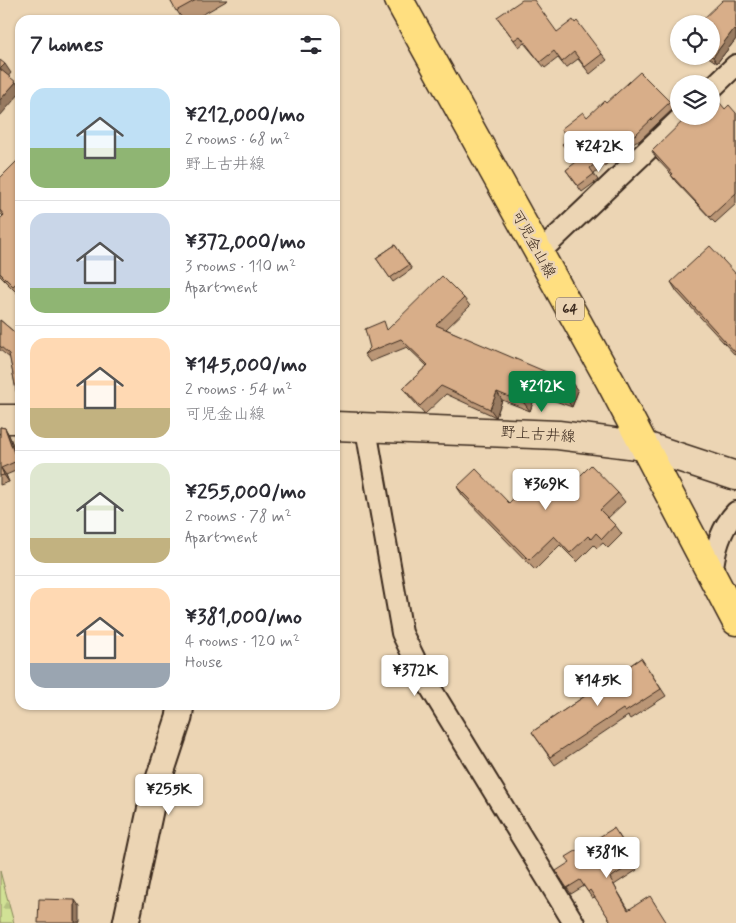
<!DOCTYPE html>
<html lang="en">
<head>
<meta charset="utf-8">
<style>
  :root { --surface:#fff; --page:#f2f2f3; --text:#2b2b33; --muted:#7c7c81; --line:#e1e1e2; --accent:#0b8043 }
  body { margin:0; font-family:Mynerve,"Klee One",sans-serif; background:var(--page); color:var(--text); height:100vh; display:flex; flex-direction:column; font-size:19px; white-space:nowrap }
  * { box-sizing:border-box; margin:0 }
  p { font-size:16px; color:var(--muted) }
  .icon { flex:none; width:28px; height:28px; fill:none; stroke:currentColor; stroke-width:2; stroke-linecap:round; stroke-linejoin:round }
  .map { position:relative; flex:1; overflow:hidden }
  .details { position:absolute; left:15px; top:15px; width:325px; height:695px; display:flex; flex-direction:column; background:var(--surface); border-radius:15px; box-shadow:0 1px 4px #0004 }
  .details>* { flex:none }
  .controls { position:absolute; left:670px; top:15px; display:grid; gap:10px }
  .controls a { display:grid; place-items:center; width:50px; height:50px; border-radius:50%; background:var(--surface); box-shadow:0 1px 4px #0004; font-size:25px }
  .price { position:absolute; translate:-50% -42px; padding:0 11px; border-radius:5px; background:#fff; color:#222; font-size:16px; line-height:32px; filter:drop-shadow(0 1px 2px #0008) }
  .price::after { content:''; position:absolute; left:50%; top:30px; width:15px; height:11px; margin-left:-8px; background:inherit; clip-path:polygon(0 0,100% 0,50% 100%) }
  .price.on { background:var(--accent); color:#fff }
  ul { padding:0; list-style:none }
  li { display:flex; align-items:center; gap:15px; height:125px; padding:0 15px }
  li+li { border-top:1px solid var(--line) }
  li span { display:grid; place-items:center; flex:none; width:140px; height:100px; border-radius:15px; color:#555 }
  li>.icon { margin-inline-start:auto }
  span .icon { width:60px; height:60px; fill:#fffc; stroke-width:1 }
  li b { font-size:21px }
  h2 { display:flex; justify-content:space-between; align-items:center; height:60px; padding:0 15px; font-size:21px }
  .map>svg:first-child { display:block }
  .forest { fill:url(#forest-firs); stroke:#86865a }
  .lines { fill:none; stroke-linecap:round; stroke-linejoin:round }
  .minor-casing { stroke:#3b2a1e; stroke-width:24 }
  .tertiary-casing { stroke:#3b2a1e; stroke-width:29 }
  .secondary-casing { stroke:#3b2a1e; stroke-width:31 }
  .primary-casing { stroke:#3b2a1e; stroke-width:31 }
  .minor { stroke:#ecd5b4; stroke-width:20 }
  .tertiary { stroke:#ecd5b4; stroke-width:25 }
  .secondary { stroke:#ecd5b4; stroke-width:28 }
  .primary { stroke:#ffdf80; stroke-width:28 }
  .wall { fill:#ba9676; stroke:#3b2a1e }
  .shaded-wall { fill:#977a60; stroke:#3b2a1e }
  .building { fill:#d8ae89; stroke:#3b2a1e }
  .labels { text-anchor:middle; dominant-baseline:central; stroke-width:5; stroke-linejoin:round; paint-order:stroke }
  .shield { fill:#ecd5b4; stroke:#705d4b; stroke-width:1 }
  .shield-label { font-size:14px; font-weight:bold; fill:#3b2a1e }
  .street-label { font-size:15px; fill:#3b2a1e; stroke:#ecd5b4 }
</style>
</head>
<body>
<div class="map">
<svg width="736" height="923" viewBox="0 0 736 923">
  <defs>
    <pattern id="forest-firs" width="22" height="20" patternUnits="userSpaceOnUse" patternTransform="scale(1.25)"><rect width="22" height="20" fill="#d1e195"/><path d="M5 1l3.5 6h-7zM16 11l3.5 6h-7z" fill="#b4c180"/></pattern>
  </defs>
  <rect width="100%" height="100%" fill="#ecd5b4"/>
  <filter id="ink" filterUnits="userSpaceOnUse"><feTurbulence type="fractalNoise" baseFrequency=".02" numOctaves="2"/><feDisplacementMap in="SourceGraphic" scale="10" xChannelSelector="R" yChannelSelector="G"/><feConvolveMatrix kernelMatrix="1 2 1 2 8 2 1 2 1" color-interpolation-filters="sRGB"/></filter>
  <g filter="url(#ink)">
    <path class="forest" d="M0,871L14,923H0Z"/>
    <g class="lines">
      <defs>
        <path id="minor" d="M711,89L736,65
          M538,254L683,116
          M366,429L402,633L422,674L574,923
          M712,576C714,552 720,529 736,512"/>
        <path id="tertiary" d="M126,923L153,797L179,718L181,705"/>
        <path id="secondary" d="M0,419H20
          M335,426L558,435L645,446L736,476"/>
        <path id="primary" d="M399,0L610,381L736,621"/>
      </defs>
      <use href="#minor" class="minor-casing"/>
      <use href="#tertiary" class="tertiary-casing"/>
      <use href="#secondary" class="secondary-casing"/>
      <use href="#primary" class="primary-casing"/>
      <use href="#minor" class="minor"/>
      <use href="#tertiary" class="tertiary"/>
      <use href="#secondary" class="secondary"/>
      <use href="#primary" class="primary"/>
    </g>
    <path class="wall" d="M170,0H228L193,20H183Z
      M736,0V39L717,63L707,56H711Z
      M497,17L557,32L602,54L607,60L590,74L578,59L566,68L558,58L545,68L524,43L519,47Z
      M670,102L674,108L639,141H636L594,174L598,180L582,192L566,170L576,163L587,117L606,103Z
      M725,109L736,113V204L715,223L676,182L671,175H672L656,158L652,151L706,116Z
      M20,158V296L0,276V219L3,216L0,213V178Z
      M395,245L412,269L393,282L376,258Z
      M736,274V356L677,292L671,282Z
      M464,298L470,306L446,329L578,391L572,407L536,394L530,411L502,400L496,417L446,394L425,414L409,396L403,388L427,366L407,347L370,362L364,354L389,329Z
      M0,320L20,337V399L17,395L10,358L0,350Z
      M0,427L5,428L9,435L20,463V469L6,475L9,482L0,485Z
      M570,486L618,493L625,502L608,518L615,525L622,534L608,548L603,543L597,548L594,545L577,562L560,545L535,570L463,496L457,487L509,503L542,501Z
      M641,658L666,696L630,719L628,716L555,765L532,732Z
      M618,834L631,854L628,856L637,870L614,885L629,910L655,903L612,923L595,897L592,898L584,886L571,894L567,888L570,862Z"/>
    <path class="shaded-wall" d="M734,29L736,31V39L717,63L713,57Z
      M5,64L11,73L7,78L0,69Z
      M16,82L20,88V93L0,116V100Z
      M572,383L578,391L572,407L566,399Z
      M531,386L536,394L530,411L524,403Z
      M497,392L502,400L496,417L490,409Z
      M5,428L9,435L20,463V465L17,461Z
      M1,468L6,475L9,482L4,475Z
      M75,900L80,907V923H75Z"/>
    <path class="building" d="M170,0H196L176,11Z
      M522,0H534L557,32L573,20L575,23L577,21L602,54L585,67L574,52L562,62L554,51L540,62L520,36L514,40L497,17Z
      M723,0H736V31L734,29L713,57L711,56V24H698Z
      M0,60L5,64L0,69L16,82L0,100Z
      M640,72L670,102L635,135L631,134L590,168L594,174L578,186L566,170L576,162L562,144L569,139L561,129L583,112L587,117L604,101L606,103Z
      M720,103L725,109L729,105L736,113V193L710,217L671,175L673,174L652,151L688,116H711V111Z
      M20,158V280L13,286L0,273V219L4,215L0,210V178Z
      M395,245L409,265L390,278L376,258Z
      M710,246L736,274V353L671,282Z
      M442,276L464,298L436,325L572,383L566,399L531,386L524,403L497,392L490,409L441,386L420,406L403,388L428,365L401,339L364,354L370,348L365,329L384,321L387,330Z
      M0,320L20,337V397L17,395L9,354L0,346Z
      M0,427L5,428L17,461L1,468L4,475L0,476Z
      M591,465L618,493L600,510L615,525L602,539L596,533L591,539L588,536L570,553L554,536L529,560L457,487L476,469L509,503L526,485L542,501L563,479L570,486Z
      M641,658L661,689L625,712L623,709L550,757L532,732Z
      M614,828L627,848L624,849L632,864L610,878L628,910L650,896L667,923H612L590,890L588,892L580,880L567,888L556,871L570,862L566,857Z
      M39,899L75,900V923H38Z"/>
  </g>
  <g class="labels">
    <rect class="shield" x="556" y="297.5" width="28" height="23" rx="4"/>
    <g class="shield-label">
      <text x="570" y="309">64</text>
    </g>
    <g class="street-label">
      <text transform="translate(533 244) rotate(61)">可児金山線</text>
      <text transform="translate(538 435) rotate(4)">野上古井線</text>
    </g>
  </g>
</svg>
<div class="controls">
<a><svg class="icon" aria-label="locate" viewBox="0 0 24 24"><circle cx="12" cy="12" r="6"/><path d="M12 2v4M12 18v4M2 12h4M18 12h4"/></svg></a>
<a><svg class="icon" aria-label="layers" viewBox="0 0 24 24"><path d="M12 4l9 5-9 5-9-5zM3 14l9 5 9-5"/></svg></a>
</div>
<b class="price" style="left:599px;top:173px">¥242K</b>
<b class="price on" style="left:542px;top:413px">¥212K</b>
<b class="price" style="left:546px;top:511px">¥369K</b>
<b class="price" style="left:415px;top:697px">¥372K</b>
<b class="price" style="left:598px;top:707px">¥145K</b>
<b class="price" style="left:169px;top:816px">¥255K</b>
<b class="price" style="left:607px;top:879px">¥381K</b>
<section class="details">
<h2>7 homes<svg class="icon" aria-label="filters" viewBox="0 0 24 24"><path d="M4 7h16M4 17h16"/><circle cx="9" cy="7" r="2"/><circle cx="15" cy="17" r="2"/></svg></h2>
<ul>
<li><span style="background:linear-gradient(#bfe0f5 60%,#8fb573 0)"><svg class="icon" aria-label="home" viewBox="0 0 24 24"><path d="M3 11l9-7 9 7M6 9v11h12V9"/></svg></span><div><b>¥212,000/mo</b><p>2 rooms · 68 m²</p><p>野上古井線</p></div></li>
<li><span style="background:linear-gradient(#c9d6e8 75%,#8fb573 0)"><svg class="icon" aria-label="home" viewBox="0 0 24 24"><path d="M3 11l9-7 9 7M6 9v11h12V9"/></svg></span><div><b>¥372,000/mo</b><p>3 rooms · 110 m²</p><p>Apartment</p></div></li>
<li><span style="background:linear-gradient(#ffd9b3 70%,#c2b280 0)"><svg class="icon" aria-label="home" viewBox="0 0 24 24"><path d="M3 11l9-7 9 7M6 9v11h12V9"/></svg></span><div><b>¥145,000/mo</b><p>2 rooms · 54 m²</p><p>可児金山線</p></div></li>
<li><span style="background:linear-gradient(#dfe7d0 75%,#c2b280 0)"><svg class="icon" aria-label="home" viewBox="0 0 24 24"><path d="M3 11l9-7 9 7M6 9v11h12V9"/></svg></span><div><b>¥255,000/mo</b><p>2 rooms · 78 m²</p><p>Apartment</p></div></li>
<li><span style="background:linear-gradient(#ffd9b3 75%,#9aa5b1 0)"><svg class="icon" aria-label="home" viewBox="0 0 24 24"><path d="M3 11l9-7 9 7M6 9v11h12V9"/></svg></span><div><b>¥381,000/mo</b><p>4 rooms · 120 m²</p><p>House</p></div></li>
</ul>
</section>
</div>
</body>
</html>
